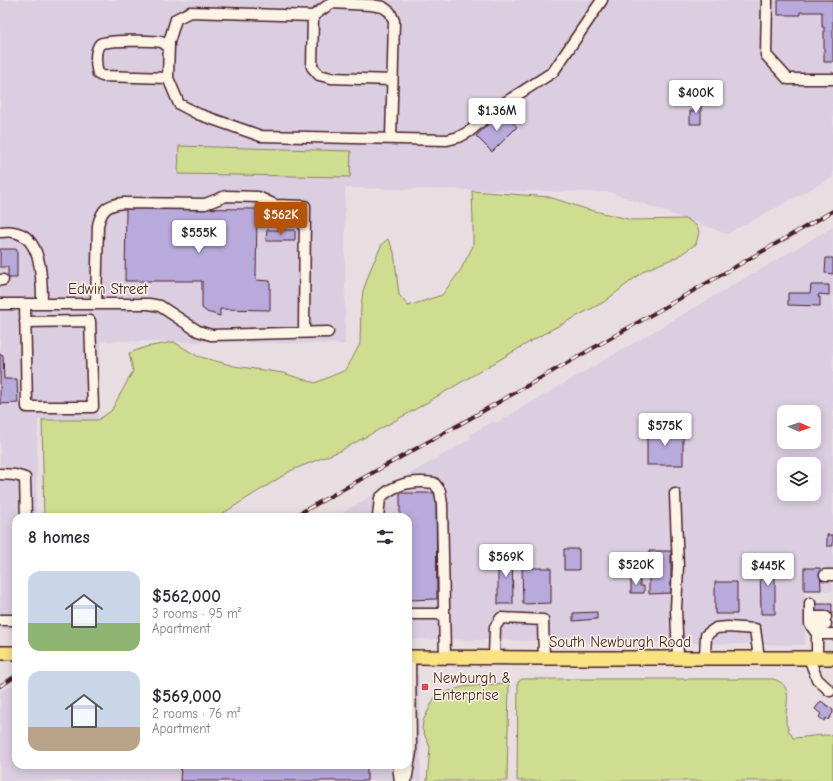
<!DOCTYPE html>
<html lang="en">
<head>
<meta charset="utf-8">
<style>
  :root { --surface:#fff; --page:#f7f7f7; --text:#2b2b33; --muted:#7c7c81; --accent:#b45309 }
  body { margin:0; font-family:"Comic Neue",sans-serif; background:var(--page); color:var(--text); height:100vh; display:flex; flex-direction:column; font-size:15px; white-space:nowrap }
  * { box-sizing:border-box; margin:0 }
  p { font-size:13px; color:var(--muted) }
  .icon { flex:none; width:22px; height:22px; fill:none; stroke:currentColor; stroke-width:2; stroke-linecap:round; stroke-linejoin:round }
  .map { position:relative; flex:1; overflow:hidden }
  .sheet { position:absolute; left:12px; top:513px; width:400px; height:256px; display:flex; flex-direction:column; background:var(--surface); border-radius:12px; box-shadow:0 2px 10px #0003 }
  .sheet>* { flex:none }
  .needle { width:26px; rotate:92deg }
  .fabs { position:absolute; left:777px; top:405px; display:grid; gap:8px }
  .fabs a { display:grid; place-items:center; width:44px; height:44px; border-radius:8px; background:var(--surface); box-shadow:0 2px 10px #0003; font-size:20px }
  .price { position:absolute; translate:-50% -34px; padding:0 9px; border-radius:4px; background:#fff; color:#222; font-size:13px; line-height:26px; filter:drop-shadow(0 1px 2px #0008) }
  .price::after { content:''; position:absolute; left:50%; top:24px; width:12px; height:9px; margin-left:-6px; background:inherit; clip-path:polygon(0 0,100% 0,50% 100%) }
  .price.selected { background:var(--accent); color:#fff }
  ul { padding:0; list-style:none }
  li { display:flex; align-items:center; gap:12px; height:100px; padding:0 16px }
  li span { display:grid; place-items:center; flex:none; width:112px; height:80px; border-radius:12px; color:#555 }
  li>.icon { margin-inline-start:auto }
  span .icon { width:48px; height:48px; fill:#fffc; stroke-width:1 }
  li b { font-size:17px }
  h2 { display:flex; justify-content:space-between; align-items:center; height:48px; padding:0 16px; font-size:17px }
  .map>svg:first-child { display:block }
  .built { fill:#dacee0; fill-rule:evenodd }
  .green { fill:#cfdd90; stroke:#8c7e5e }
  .building { fill:#b8aadb; stroke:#4a1f2b }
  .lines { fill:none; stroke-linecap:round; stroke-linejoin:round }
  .minor-casing { stroke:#4a1f2b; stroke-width:13 }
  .major-casing { stroke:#4a1f2b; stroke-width:16 }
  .minor { stroke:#fcf5e5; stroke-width:10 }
  .major { stroke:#f8e281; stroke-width:13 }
  .rail-casing { stroke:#4a1f2b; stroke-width:4 }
  .rail { stroke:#fcf5e5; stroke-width:2.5; stroke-dasharray:8; stroke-linecap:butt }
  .poi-dot { fill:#d1495b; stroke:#fcf5e5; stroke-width:1.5 }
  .labels { text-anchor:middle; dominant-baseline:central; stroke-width:3; stroke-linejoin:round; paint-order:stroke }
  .street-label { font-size:15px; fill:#4a1f2b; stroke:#fcf5e5 }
  .poi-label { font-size:15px; fill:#4a1f2b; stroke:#fcf5e5; text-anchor:start }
</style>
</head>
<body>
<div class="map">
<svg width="833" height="781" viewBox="0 0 833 781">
  <rect width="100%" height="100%" fill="#e8dee2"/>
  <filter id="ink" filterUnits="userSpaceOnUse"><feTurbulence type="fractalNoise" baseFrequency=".025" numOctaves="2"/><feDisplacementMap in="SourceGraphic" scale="8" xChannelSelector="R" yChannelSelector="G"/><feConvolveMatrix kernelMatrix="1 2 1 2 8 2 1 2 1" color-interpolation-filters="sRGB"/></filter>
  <g filter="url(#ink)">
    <path class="built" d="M0,0H833V177L727,234L610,192L345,188V344L101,341L98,420L38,419L36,517H16V630H0Z
      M833,227V591L804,590L805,645L408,639V517H335L470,439V434L492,422H498ZM784,412H814V442H784ZM784,464H814V494H784Z
      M408,674L419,675L421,781H0V692L16,683V765H408Z"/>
    <path class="green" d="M179,146L351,151L350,177L178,174Z
      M472,191L549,197L586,209L632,220L687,219L697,226L699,232L696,244L677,257L645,270L604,302L545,333L409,413L340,451L292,470L217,517H44L42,420H98L111,411L133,371L129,353L146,347L174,342L197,356L234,366L283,373L315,383L346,370L360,344L361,307L363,291L371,268L382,244L388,239L394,252L399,295L408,306L442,295L460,271L473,246V221Z
      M522,679H773C795,685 785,704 786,720C786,727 790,732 793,738C803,738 825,733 833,736V781H517L518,682Z
      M506,683L509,684L507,781H427L430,747L422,729L423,721L436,695L463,687Z"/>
    <path class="building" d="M778,0H833V62H824V27H822V12H800V15H778Z
      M694,102H701V124H690V111H694Z
      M502,111L517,127L492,152L476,136Z
      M126,208L257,209L256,280L270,281V310L220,309V316L207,312L202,308V281H125Z
      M267,230H295V241H266Z
      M0,249H17V278H8V267H0Z
      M826,258H833V274L825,273Z
      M811,285H829V295L819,294L818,297H820V306L788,305V293H810Z
      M0,354L3,355L4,379H17L18,403L0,404Z
      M683,429V465H647V430Z
      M400,493H436L437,599L408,600V517H400Z
      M827,535H833V546H827Z
      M502,546H512L513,604H498V570H503Z
      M564,549H579V570H564Z
      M649,551H671V593L649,594Z
      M760,561H775V614H761Z
      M522,568H551V603L523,604Z
      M804,568H820L821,590H804Z
      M631,576H635V581H640V586H644V593H631Z
      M715,582H737V614H715Z
      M815,604H832V614H815Z
      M597,612V619L573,621V613Z
      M821,701L833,710V713L828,720L826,718L824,721L819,717L821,714L815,709Z
      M181,765H367V781H180Z"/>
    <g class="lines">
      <defs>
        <path id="minor" d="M767,0L766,55L788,79H833
          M313,16L190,12L176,19L169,42L168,78L179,104L198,114L261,136L447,140L459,137L470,131L498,107L553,72L602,0
          M168,78L102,76L98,74C96,66 94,51 100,44C104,40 154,40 161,42C164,43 166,45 169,47
          M391,139L394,21L390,12L383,7L371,5L331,3L313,16L312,67L319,75L331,78L392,80
          M0,232C4,232 9,231 13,232C43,236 42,282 42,304
          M0,280H3
          M0,304H149L160,306L198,331L211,335L328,332
          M25,304L27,407H93L90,321L25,322
          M96,304L98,225C102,209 107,205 123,203L205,204L226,196L258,197L275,205L305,206L304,332
          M0,474L15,475L25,478L26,517
          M675,494L678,566L676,609L678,658
          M378,517L380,498C395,483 414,480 434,483L440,491L442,504L445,657
          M825,575H833
          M810,603V624L817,634H833
          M408,614H444
          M810,617H826
          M0,620H16
          M810,624H826
          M494,657L495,627L501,618L543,620L544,658
          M705,658L706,635L716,628L728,627L755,629L759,658
          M809,658L817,679L830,691
          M817,658V634
          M398,765L400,781
          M406,781L411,752L410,657"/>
        <path id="major" d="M0,653H16
          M408,657L544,658H833"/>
      </defs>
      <use href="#minor" class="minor-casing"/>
      <use href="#major" class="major-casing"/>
      <use href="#minor" class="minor"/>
      <use href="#major" class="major"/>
      <defs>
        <path id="rail" d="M293,517L462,423L833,211
          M0,686L16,676"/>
      </defs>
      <use href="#rail" class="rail-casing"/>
      <use href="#rail" class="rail"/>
    </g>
  </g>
  <rect class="poi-dot" x="421" y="683" width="8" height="8" rx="2"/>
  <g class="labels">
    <g class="street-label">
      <text x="108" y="289">Edwin Street</text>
      <text x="620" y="642">South Newburgh Road</text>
    </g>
    <g class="poi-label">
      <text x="433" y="678">Newburgh &amp;<tspan x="433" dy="17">Enterprise</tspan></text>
    </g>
  </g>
</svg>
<div class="fabs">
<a><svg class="needle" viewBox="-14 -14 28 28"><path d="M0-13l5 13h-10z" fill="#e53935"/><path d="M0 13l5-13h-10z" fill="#7c7c81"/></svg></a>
<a><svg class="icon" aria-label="layers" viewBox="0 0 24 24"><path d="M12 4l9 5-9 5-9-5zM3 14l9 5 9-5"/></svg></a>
</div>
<b class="price" style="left:696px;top:114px">$400K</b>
<b class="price" style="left:497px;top:132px">$1.36M</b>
<b class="price selected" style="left:281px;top:236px">$562K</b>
<b class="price" style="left:199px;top:254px">$555K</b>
<b class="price" style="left:665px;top:447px">$575K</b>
<b class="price" style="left:506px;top:578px">$569K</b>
<b class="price" style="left:636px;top:586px">$520K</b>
<b class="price" style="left:768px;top:587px">$445K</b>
<section class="sheet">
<h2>8 homes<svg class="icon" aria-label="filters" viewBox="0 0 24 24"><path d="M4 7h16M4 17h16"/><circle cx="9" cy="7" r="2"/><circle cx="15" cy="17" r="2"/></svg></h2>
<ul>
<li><span style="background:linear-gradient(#c9d6e8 65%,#8fb573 0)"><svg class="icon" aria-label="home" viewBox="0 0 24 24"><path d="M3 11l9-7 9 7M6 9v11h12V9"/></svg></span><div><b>$562,000</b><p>3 rooms · 95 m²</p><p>Apartment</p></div></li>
<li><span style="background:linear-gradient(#c9d6e8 70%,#b9a48a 0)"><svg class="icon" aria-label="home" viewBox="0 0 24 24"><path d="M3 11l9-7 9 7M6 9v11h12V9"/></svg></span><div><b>$569,000</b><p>2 rooms · 76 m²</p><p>Apartment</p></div></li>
</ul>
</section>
</div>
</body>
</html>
